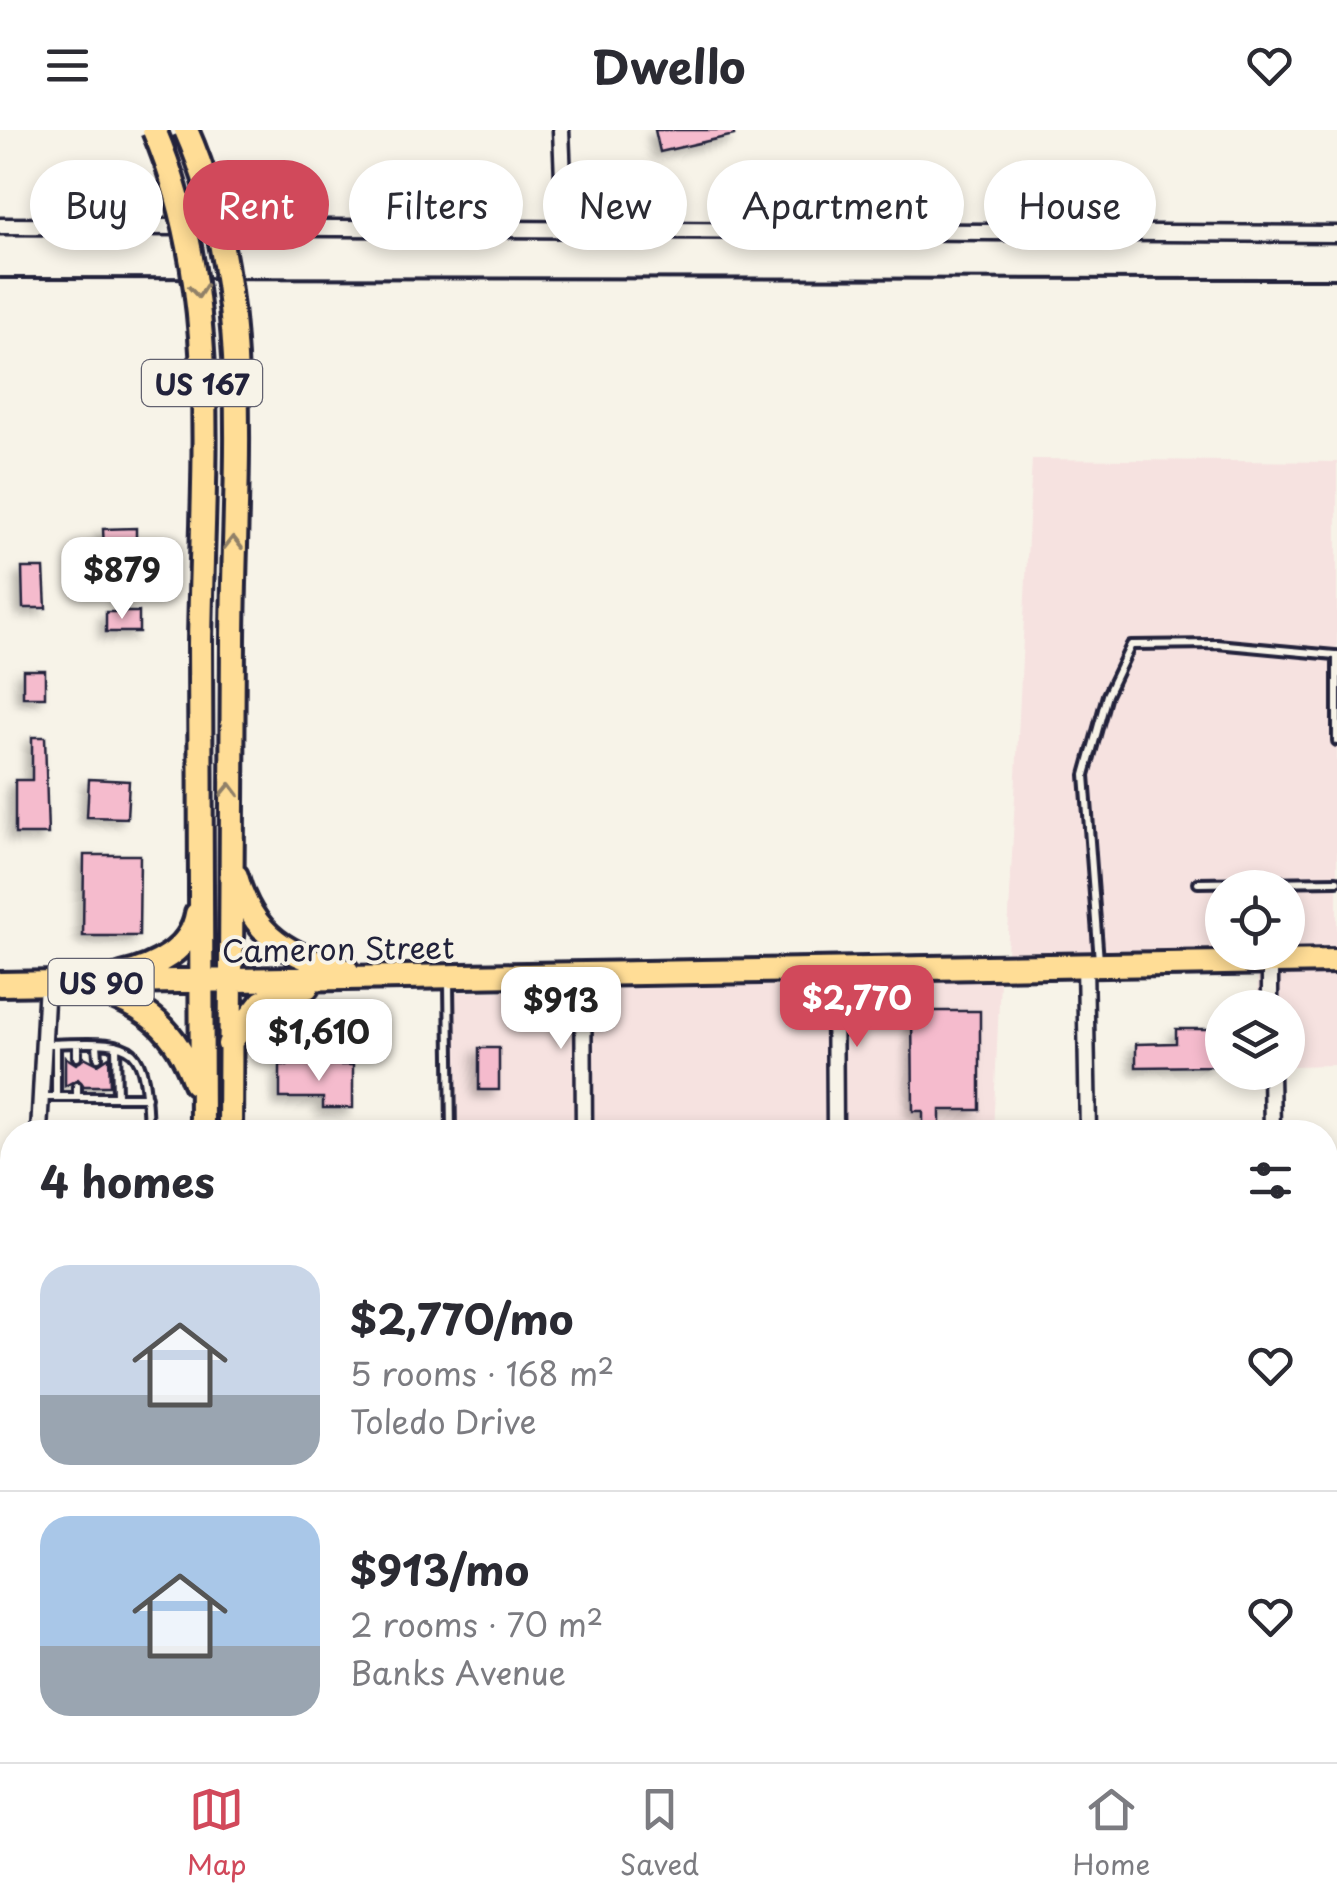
<!DOCTYPE html>
<html lang="en">
<head>
<meta charset="utf-8">
<style>
  :root { --surface:#fff; --page:#f2f2f3; --text:#2b2b33; --muted:#7c7c81; --line:#e1e1e2; --accent:#d1495b }
  body { margin:0; font-family:"Playpen Sans",sans-serif; background:var(--page); color:var(--text); height:100vh; display:flex; flex-direction:column; font-size:38px; white-space:nowrap }
  * { box-sizing:border-box; margin:0 }
  p { font-size:32px; color:var(--muted) }
  .icon { flex:none; width:55px; height:55px; fill:none; stroke:currentColor; stroke-width:2; stroke-linecap:round; stroke-linejoin:round }
  .map { position:relative; flex:1; overflow:hidden }
  .side { position:absolute; left:0px; top:990px; width:1338px; height:642px; display:flex; flex-direction:column; background:var(--surface); border-radius:40px 40px 0 0; box-shadow:0 5px 15px #0003 }
  .side>* { flex:none }
  .banner { position:absolute; left:30px; top:30px; width:1278px; height:90px; display:flex; gap:20px }
  .fabs { position:absolute; left:1205px; top:740px; display:grid; gap:20px }
  .fabs a { display:grid; place-items:center; width:100px; height:100px; border-radius:50%; background:var(--surface); box-shadow:0 5px 15px #0003; font-size:50px }
  .price { position:absolute; translate:-50% -85px; padding:0 22px; border-radius:20px; background:#fff; color:#222; font-size:32px; line-height:65px; filter:drop-shadow(0 2px 5px #0008) }
  .price::after { content:''; position:absolute; left:50%; top:60px; width:30px; height:22px; margin-left:-15px; background:inherit; clip-path:polygon(0 0,100% 0,50% 100%) }
  .price.current { background:var(--accent); color:#fff }
  ul { padding:0; list-style:none }
  li { display:flex; align-items:center; gap:30px; height:250px; padding:0 40px }
  li+li { border-top:2px solid var(--line) }
  li span { display:grid; place-items:center; flex:none; width:280px; height:200px; border-radius:30px; color:#555 }
  li>.icon { margin-inline-start:auto }
  span .icon { width:120px; height:120px; fill:#fffc; stroke-width:1 }
  li b { font-size:42px }
  h2 { display:flex; justify-content:space-between; align-items:center; height:120px; padding:0 40px; font-size:42px }
  .chip { padding:0 35px; border-radius:45px; background:var(--surface); box-shadow:0 5px 15px #0003; font-size:35px; line-height:90px }
  .chip.current { background:var(--accent); color:#fff }
  header { display:flex; justify-content:space-between; align-items:center; height:130px; padding:0 40px; background:var(--surface); font-size:45px; font-weight:700 }
  .dock { display:flex; justify-content:space-around; align-items:center; height:140px; border-top:2px solid var(--line); background:var(--surface); font-size:28px; color:var(--muted) }
  .dock a { display:grid; justify-items:center; gap:5px }
  .dock .current { color:var(--accent) }
  .map>svg:first-child { display:block }
  .built { fill:#f6e2e0 }
  .building { fill:#f5bbcd; stroke:#22223b; stroke-width:2.5; filter:url(#shadow) }
  .lines { fill:none; stroke-linecap:round; stroke-linejoin:round }
  .lane-casing { stroke:#22223b; stroke-width:14 }
  .street-casing { stroke:#22223b; stroke-width:21 }
  .secondary-casing { stroke:#22223b; stroke-width:28 }
  .primary-casing { stroke:#22223b; stroke-width:30 }
  .lane { stroke:#f7f3e8; stroke-width:6 }
  .street { stroke:#f7f3e8; stroke-width:14 }
  .secondary { stroke:#f7f3e8; stroke-width:20 }
  .primary { stroke:#ffdd96; stroke-width:22 }
  .rail { stroke:#22223b; stroke-width:4 }
  .primary-bridge-casing { stroke:#22223b; stroke-width:30; stroke-linecap:butt }
  .primary-bridge { stroke:#ffdd96; stroke-width:22 }
  .oneway { stroke:#908068 }
  .labels { text-anchor:middle; dominant-baseline:central; stroke-width:8; stroke-linejoin:round; paint-order:stroke }
  .shield { fill:#f7f3e8; stroke:#62616f; stroke-width:2.5 }
  .shield-label { font-size:28px; font-weight:bold; fill:#22223b }
  .street-label { font-size:30px; fill:#22223b; stroke:#f7f3e8 }
</style>
</head>
<body>
<header><svg class="icon" aria-label="menu" viewBox="0 0 24 24"><path d="M4 6h16M4 12h16M4 18h16"/></svg>Dwello<svg class="icon" aria-label="heart" viewBox="0 0 24 24"><path d="M12 20l-8-8c-3-5 5-10 8-4 3-6 11-1 8 4z"/></svg></header>
<div class="map">
<svg width="1337" height="1632" viewBox="0 0 1337 1632">
  <defs>
    <filter id="shadow"><feDropShadow dx="-6" dy="6" stdDeviation="5" flood-color="#0004"/></filter>
  </defs>
  <rect width="100%" height="100%" fill="#f7f3e8"/>
  <filter id="ink" filterUnits="userSpaceOnUse"><feTurbulence type="fractalNoise" baseFrequency=".01" numOctaves="2"/><feDisplacementMap in="SourceGraphic" scale="20" xChannelSelector="R" yChannelSelector="G"/><feConvolveMatrix kernelMatrix="1 2 1 2 8 2 1 2 1" color-interpolation-filters="sRGB"/></filter>
  <g filter="url(#ink)">
    <path class="built" d="M1032,329L1337,332V935L1288,936V878L1258,877L1257,823L1288,822V758H1222V822L1007,824Z
      M1000,851L993,1002H452V862Z
      M452,1620H993V1632H452Z"/>
    <path class="building" d="M655,0H733L734,5L660,22Z
      M136,398V419H104L103,399Z
      M22,438H44L46,478H23Z
      M106,482H139V502H106Z
      M23,540H45V567H23Z
      M32,607H45L48,704H15V650H32Z
      M89,649L129,651L127,688L87,687Z
      M84,725H140L139,806H83Z
      M912,881H980V980H940V1002H923V981H913Z
      M1176,899H1215V936L1136,937V914L1176,913Z
      M479,918H499V960H479Z
      M65,927L76,934L84,927L98,934L109,927L110,956H84L78,949L65,956Z
      M280,935H353V978H323V968H280Z
      M1325,1533H1337V1564L1325,1563Z
      M470,1620H544V1632H470Z
      M627,1620H695V1632H627Z
      M877,1620H960V1632H877Z
      M1039,1620H1068V1632H1039Z"/>
    <g class="lines">
      <defs>
        <path id="lane" d="M1337,525V611
          M1198,753L1337,751
          M1099,831L1085,645L1107,565L1131,515L1217,514L1335,525
          M449,854L451,1002
          M43,914C136,912 145,904 148,1002
          M77,914V927
          M97,915L98,927
          M116,915L117,967
          M77,956V967
          M43,967H147
          M56,967V914"/>
        <path id="street" d="M561,0L565,97
          M0,96L1337,104
          M1270,831V878
          M1085,833L1088,1002
          M834,838L835,1002
          M583,841L584,1002
          M1271,942L1272,1002
          M39,1002L47,852
          M588,1620V1632
          M1098,1620V1632
          M1279,1620V1632
          M846,1632V1620"/>
        <path id="secondary" d="M130,1632L136,1620
          M179,1632L191,1620"/>
        <path id="primary" d="M200,514L202,1002
          M236,746C252,806 289,827 347,841
          M122,845C154,838 191,820 197,784
          M0,854L1337,831
          M93,859C147,876 176,899 195,953
          M229,914L262,872L307,857
          M230,1002L233,510
          M211,1620L212,1632
          M236,1620L238,1632"/>
      </defs>
      <use href="#lane" class="lane-casing"/>
      <use href="#street" class="street-casing"/>
      <use href="#secondary" class="secondary-casing"/>
      <use href="#primary" class="primary-casing"/>
      <use href="#lane" class="lane"/>
      <use href="#street" class="street"/>
      <use href="#secondary" class="secondary"/>
      <use href="#primary" class="primary"/>
      <path class="rail" d="M0,148L1337,149"/>
      <defs>
        <path id="primary-bridge" d="M154,0C223,162 202,342 200,514
          M186,0C256,158 234,342 233,510"/>
      </defs>
      <use href="#primary-bridge" class="primary-bridge-casing"/>
      <use href="#primary-bridge" class="primary-bridge"/>
    </g>
    <defs><path id="oneway-chevron" d="M-2-3.5L2.5 0L-2 3.5" fill="none" stroke-width="1.6" stroke-linecap="round" stroke-linejoin="round" transform="scale(2.5)"/></defs>
    <g class="oneway">
      <use href="#oneway-chevron" transform="translate(198 161) rotate(85)"/>
      <use href="#oneway-chevron" transform="translate(233 413) rotate(-90)"/>
      <use href="#oneway-chevron" transform="translate(230 660) rotate(-89)"/>
    </g>
  </g>
  <g class="labels">
    <g class="shield">
      <rect x="142" y="230" width="120" height="46" rx="8"/>
      <rect x="48.5" y="829" width="105" height="46" rx="8"/>
    </g>
    <g class="shield-label">
      <text x="202" y="253">US 167</text>
      <text x="101" y="852">US 90</text>
    </g>
    <g class="street-label">
      <text transform="translate(338 818) rotate(-1)">Cameron Street</text>
    </g>
  </g>
</svg>
<div class="fabs">
<a><svg class="icon" aria-label="locate" viewBox="0 0 24 24"><circle cx="12" cy="12" r="6"/><path d="M12 2v4M12 18v4M2 12h4M18 12h4"/></svg></a>
<a><svg class="icon" aria-label="layers" viewBox="0 0 24 24"><path d="M12 4l9 5-9 5-9-5zM3 14l9 5 9-5"/></svg></a>
</div>
<b class="price" style="left:122px;top:492px">$879</b>
<b class="price current" style="left:857px;top:920px">$2,770</b>
<b class="price" style="left:561px;top:922px">$913</b>
<b class="price" style="left:319px;top:954px">$1,610</b>
<div class="banner">
<a class="chip">Buy</a>
<a class="chip current">Rent</a>
<a class="chip">Filters</a>
<a class="chip">New</a>
<a class="chip">Apartment</a>
<a class="chip">House</a>
</div>
<section class="side">
<h2>4 homes<svg class="icon" aria-label="filters" viewBox="0 0 24 24"><path d="M4 7h16M4 17h16"/><circle cx="9" cy="7" r="2"/><circle cx="15" cy="17" r="2"/></svg></h2>
<ul>
<li><span style="background:linear-gradient(#c9d6e8 65%,#9aa5b1 0)"><svg class="icon" aria-label="home" viewBox="0 0 24 24"><path d="M3 11l9-7 9 7M6 9v11h12V9"/></svg></span><div><b>$2,770/mo</b><p>5 rooms · 168 m²</p><p>Toledo Drive</p></div><svg class="icon" aria-label="heart" viewBox="0 0 24 24"><path d="M12 20l-8-8c-3-5 5-10 8-4 3-6 11-1 8 4z"/></svg></li>
<li><span style="background:linear-gradient(#a9c7e8 65%,#9aa5b1 0)"><svg class="icon" aria-label="home" viewBox="0 0 24 24"><path d="M3 11l9-7 9 7M6 9v11h12V9"/></svg></span><div><b>$913/mo</b><p>2 rooms · 70 m²</p><p>Banks Avenue</p></div><svg class="icon" aria-label="heart" viewBox="0 0 24 24"><path d="M12 20l-8-8c-3-5 5-10 8-4 3-6 11-1 8 4z"/></svg></li>
</ul>
</section>
</div>
<nav class="dock">
<a class="current"><svg class="icon" aria-label="map" viewBox="0 0 24 24"><path d="M3 6l6-2 6 2 6-2v14l-6 2-6-2-6 2zM9 4v14M15 6v14"/></svg>Map</a>
<a><svg class="icon" aria-label="saved" viewBox="0 0 24 24"><path d="M7 4h10v16l-5-4-5 4z"/></svg>Saved</a>
<a><svg class="icon" aria-label="home" viewBox="0 0 24 24"><path d="M3 11l9-7 9 7M6 9v11h12V9"/></svg>Home</a>
</nav>
</body>
</html>
